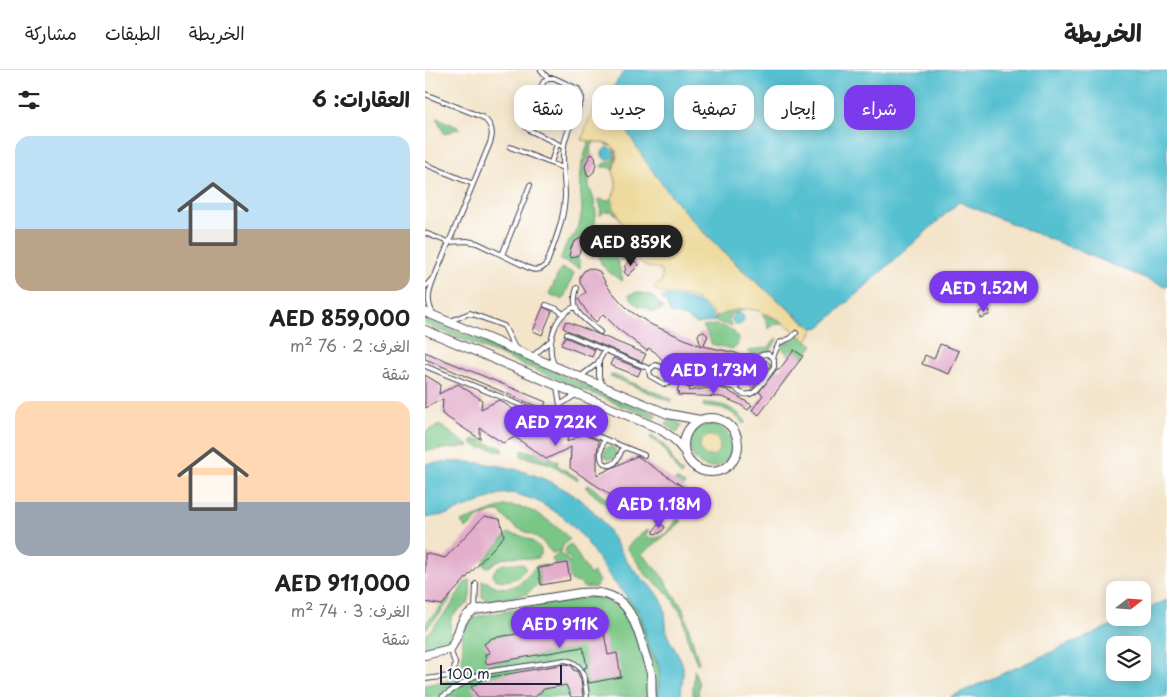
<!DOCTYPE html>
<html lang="ar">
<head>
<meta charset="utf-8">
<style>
  :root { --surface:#fff; --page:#f2f2f2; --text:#222; --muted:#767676; --line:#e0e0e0; --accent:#7c3aed }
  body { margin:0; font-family:"Playpen Sans","Playpen Sans Arabic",sans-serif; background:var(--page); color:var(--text); direction:rtl; height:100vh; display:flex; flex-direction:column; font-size:19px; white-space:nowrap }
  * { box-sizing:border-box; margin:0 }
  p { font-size:16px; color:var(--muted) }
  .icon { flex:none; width:28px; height:28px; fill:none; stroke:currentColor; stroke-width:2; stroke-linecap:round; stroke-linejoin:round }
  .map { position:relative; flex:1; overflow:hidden; direction:ltr }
  .panel { display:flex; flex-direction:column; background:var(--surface); width:425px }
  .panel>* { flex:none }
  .top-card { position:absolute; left:15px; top:15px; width:475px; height:45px; direction:rtl; display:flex; gap:10px }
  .needle { width:32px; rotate:73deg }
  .buttons { position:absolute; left:681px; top:511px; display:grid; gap:10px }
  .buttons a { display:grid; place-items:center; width:45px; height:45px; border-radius:10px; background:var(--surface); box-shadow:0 2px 12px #0003; font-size:25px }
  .scale { position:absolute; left:15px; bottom:12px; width:122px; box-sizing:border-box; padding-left:5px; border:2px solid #22223b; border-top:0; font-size:14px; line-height:18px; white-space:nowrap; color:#22223b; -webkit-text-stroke:4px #fff; paint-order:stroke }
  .price { position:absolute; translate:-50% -42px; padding:0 11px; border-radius:18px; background:var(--accent); color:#fff; font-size:16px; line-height:32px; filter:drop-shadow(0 1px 2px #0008) }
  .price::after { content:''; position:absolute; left:50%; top:30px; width:15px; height:11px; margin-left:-8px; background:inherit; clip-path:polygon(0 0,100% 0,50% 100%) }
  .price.selected { background:#222; color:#fff }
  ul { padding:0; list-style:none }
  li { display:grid; align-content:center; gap:10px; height:265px; padding:0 15px }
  li span { display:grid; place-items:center; height:155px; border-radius:15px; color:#555 }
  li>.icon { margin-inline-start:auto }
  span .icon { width:90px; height:90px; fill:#fffc; stroke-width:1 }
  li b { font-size:21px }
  h2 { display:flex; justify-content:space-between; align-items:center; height:60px; padding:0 15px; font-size:21px }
  .tag { padding:0 18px; border-radius:15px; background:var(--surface); box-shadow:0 2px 12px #0003; font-size:18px; line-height:45px }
  .tag.selected { background:var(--accent); color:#fff }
  header { display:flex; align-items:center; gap:30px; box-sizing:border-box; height:70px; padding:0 25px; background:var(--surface); border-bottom:1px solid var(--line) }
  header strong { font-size:24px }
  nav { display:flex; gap:28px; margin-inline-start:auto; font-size:18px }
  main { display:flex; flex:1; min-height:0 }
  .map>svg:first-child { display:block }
  .green { fill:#79c685; stroke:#4e7460 }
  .sand { fill:#eeda9e; stroke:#887e6c }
  .water { fill:#55c0d0; stroke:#3c7186; fill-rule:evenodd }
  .building { fill:#e2aecb }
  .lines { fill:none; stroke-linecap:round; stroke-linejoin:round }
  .service-casing { stroke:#413f50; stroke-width:6 }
  .minor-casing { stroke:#413f50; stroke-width:10 }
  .service { stroke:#fff; stroke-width:4 }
  .minor { stroke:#fff; stroke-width:8 }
</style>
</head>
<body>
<header>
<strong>الخريطة</strong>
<nav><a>الخريطة</a><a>الطبقات</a><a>مشاركة</a></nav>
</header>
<main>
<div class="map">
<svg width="742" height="627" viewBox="0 0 742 627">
  <rect width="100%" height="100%" fill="#fff"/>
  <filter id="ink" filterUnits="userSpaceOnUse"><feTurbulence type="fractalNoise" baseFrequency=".02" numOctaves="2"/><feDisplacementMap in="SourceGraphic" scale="10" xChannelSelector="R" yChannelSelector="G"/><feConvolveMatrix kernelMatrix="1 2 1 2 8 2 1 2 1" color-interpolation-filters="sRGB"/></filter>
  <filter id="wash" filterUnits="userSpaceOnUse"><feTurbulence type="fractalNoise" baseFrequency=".0096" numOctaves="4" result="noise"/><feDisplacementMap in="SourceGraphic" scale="20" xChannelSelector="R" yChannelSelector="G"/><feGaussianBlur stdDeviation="1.12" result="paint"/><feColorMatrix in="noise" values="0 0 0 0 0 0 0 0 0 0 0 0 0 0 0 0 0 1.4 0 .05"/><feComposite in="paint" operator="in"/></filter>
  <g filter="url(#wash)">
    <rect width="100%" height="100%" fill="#f3e4ca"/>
    <path class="green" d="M12,48L35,58L19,64Z
      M164,71L169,72L165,79L166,84L162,91L161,100L164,106V116L169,130L171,143L170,153L160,175L157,169H154C148,173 141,181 147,188L152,186L155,192V198L135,190L141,174L151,163L155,152L157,140L155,113L157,92Z
      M181,73L187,75L192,83L188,101L184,97H176L179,93C186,94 189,90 191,84L188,77L181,75Z
      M187,128L188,135L193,146L186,141L179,142L175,146L176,137L173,129L182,131Z
      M199,160C199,170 200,180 208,186L200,187L196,191L192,182L185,174C195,176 197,169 199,160Z
      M175,178L185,179L192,189L198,211C185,204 173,196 173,180Z
      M136,198L149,203L138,230L124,224Z
      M213,222L227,226L239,239L227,242L221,237L213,236L203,225Z
      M311,239H320L305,245L304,250L307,256L291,252V247Z
      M338,244L359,253L349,255L343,259L342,251L337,245Z
      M0,248L231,344L229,349L0,254Z
      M289,255C300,256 311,259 314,271L311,277L307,279L286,274L284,266L278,257Z
      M374,265L388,275L379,287L367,279L363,285L357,278L358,274L369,270Z
      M353,268L345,281L327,285L322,281L344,277L349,270Z
      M186,304L247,329L246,332L185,306Z
      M283,333C299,334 312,339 321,352L318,354C309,341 295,335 279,337L278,334Z
      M244,349L257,355L252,363L241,355Z
      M287,354C303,357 314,375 302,389C276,420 240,357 287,354Z
      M14,355H15L44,376L0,381V362Z
      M226,366C249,378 243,391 258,403L256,405C244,392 244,378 225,368Z
      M49,369L54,372L55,369L66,375L78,377L77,382L59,377L57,379L46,373Z
      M179 383a6 6 0 1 1 12 0a6 6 0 1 1-12 0Z
      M97,380L116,384L133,391L132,395L153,408L152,410L126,394L96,386Z
      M251,409L260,414L248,431L235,442L231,436C240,430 248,419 251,409Z
      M165,415L180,428L183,427L198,440L211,443L209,449L192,444L160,417Z
      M273,423L276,424L261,444L256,441Z
      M79,436C105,434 127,452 145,469L138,476L136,481L127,483L115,469L106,464L90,457L74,442H69L56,446L41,459L36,452Z
      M252,449L257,451L246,461L217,484L235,503L258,539L274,593H272L264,573L258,547L244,524L220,504L202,477L212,467L224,459L221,463L223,468C237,470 246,460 252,449Z
      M83,463C96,465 108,469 116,479V485C108,493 96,486 85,487C77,488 70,492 64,497L59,496L58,493L60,489Z
      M146,474L165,505L168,502L174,511L170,518L165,517L159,518L154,513L145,510L128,491L127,489L135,483L145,492L146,489L141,486C139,480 140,477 146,474Z
      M86,493L97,494L100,496V500C91,510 83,513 70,509L68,505C69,497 78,493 86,493Z
      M117,495L123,496L113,498L116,515L110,516L102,524L64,531L57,527V511C63,511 67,515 73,517C91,521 101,508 111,496Z
      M45,510C45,519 47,531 39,537C34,540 30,542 27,547C23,555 28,564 23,571C18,577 7,577 0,578V566L24,539L39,513Z
      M165,527L179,529L194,538L202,527C221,545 215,554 223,576C227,586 234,593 235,604C236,611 234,619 233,627H0V615L37,608L38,561C41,553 46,548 54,546Z
      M26,528L14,545L0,560V554L23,529Z
      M269,600L274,614L273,627H269C266,619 270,609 269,600Z"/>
    <path class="sand" d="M184,23C215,101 287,178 353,230C364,239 376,252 389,258L382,271C364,256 339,236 314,239C306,240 299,244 291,247C284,237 274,230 262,226C252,223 236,227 229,218L237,211V202L233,198L222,197L203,182L199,176L198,156L188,135L187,128L191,119V111L188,101L192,86L191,80L184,74L157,70C162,53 168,32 184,23Z
      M275 376a10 10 0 1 1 20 0a10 10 0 1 1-20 0Z"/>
    <path class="water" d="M200,0H742V217L534,132L396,256L392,258L386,257C306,193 223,120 184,23Z
      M177 84a6 6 0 1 1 12 0a6 6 0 1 1-12 0Z
      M241,226C261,227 281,232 291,251L272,254L258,246L245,243L242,234L236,228Z
      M307 249a6 6 0 1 1 12 0a6 6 0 1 1-12 0Z
      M19,392C75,390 136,405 175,448C186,462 193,478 203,493C212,505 225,514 234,526C242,537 240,550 242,563C245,575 256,584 258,597C259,607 256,617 256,627H233L235,602L232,591L222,573L218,552L213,540L188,511L159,468L137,446L110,430L87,423L75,424L24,444L0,448V394Z
      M742,530V627H525L703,548H718V541ZM690,575H718V602H690Z"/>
    <g id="blocks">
      <path class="building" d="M166,84L170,86L171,94L169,102L164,106L162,104L160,97L162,91Z
        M156,168L158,172L157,179L152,186L147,188L144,186L146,178L149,172Z
        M205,190L208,192L210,191L214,195L203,206L199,202L201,199L199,197Z
        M164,198L174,201L183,217L196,232L205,241L227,255L276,276L273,265L275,262H279L283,266L278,276L311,283L316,286L319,292L310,304L308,302L305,312L291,309L293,303L274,298L268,311L259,308L264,297H244L230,282L223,278L222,281L193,259L178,244L171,252L164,245L154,230V228L161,222L155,213V207L159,201Z
        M118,237L127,241L117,265L108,261Z
        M562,239L565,241L564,245L555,248L554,242Z
        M141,251L221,284L217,292L142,260L138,258Z
        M140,267L170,280L167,287L136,275Z
        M515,274L534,281L524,304L497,294L500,285L509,289Z
        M369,280L378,286L334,345L327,340L338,325L334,322L352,299L354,300Z
        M0,282L121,332L118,339L0,289Z
        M188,288L216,299L213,306L185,295Z
        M341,290L345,294V296L328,318L316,309L321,301L322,304L331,292L337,297Z
        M0,305L15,314L14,324L33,314L57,330L56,339L74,330L117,358L129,353L143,362L142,372L158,364L174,371L172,382V405L212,386L263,420L214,444L145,398L146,377L121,389L90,367L78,373L55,358V369L17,344L18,329L0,338Z
        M254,315L265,318L263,321L291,317L302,320L327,335L323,340L314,334L297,327L253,325V323L255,322L252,321Z
        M59,446L75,449L79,466L17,535L0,532V483L20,488Z
        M233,455H238L240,457L239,459L235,463L229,464L228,461Z
        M142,493L145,510L116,515L113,498Z
        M177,552L183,585L192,583L196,607L164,613L159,598L162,597L158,577L61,594L60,584L65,583L59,574L67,568L98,563L99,567Z
        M140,594L145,595L148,597V600L152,601L156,610L158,627H146L141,615L119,619L110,627H53L46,617L60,608Z"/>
    </g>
  </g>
  <g filter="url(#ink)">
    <use href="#blocks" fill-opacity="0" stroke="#413f50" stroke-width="1"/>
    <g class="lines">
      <defs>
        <path id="service" d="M116,0L123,8
          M0,24L57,47C66,53 69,62 65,73L10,206C5,219 0,230 8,243
          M85,77L138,98
          M126,93L132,74
          M0,94L48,114
          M0,163L23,172L42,171L52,173L106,199C113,201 118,199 122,193C130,171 139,150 140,126C140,109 136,92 139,75C142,58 152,44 157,28L153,19L129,8H123L119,11L99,51L100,56L104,60L139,77
          M77,185L105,115
          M0,217L8,208
          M152,218C144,242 158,248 175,262
          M121,235L132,239L138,244
          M25,251L45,243L79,256L91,280
          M142,264L225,299
          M343,284L349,289V297C343,305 337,316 329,322C321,328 308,322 311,311C315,299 330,284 343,284Z
          M108,286L125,271
          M348,287L354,273L366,268L371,263
          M174,292V306L178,316
          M129,295C121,276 128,245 150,237
          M230,295L234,296L247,303V308L244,313L239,314L225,306L224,300Z
          M0,296L219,385
          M156,306L172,294L180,280
          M247,308L266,315L291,313L312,318
          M135,335L152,324
          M129,349L135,335L132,317
          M179,370C178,374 175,381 176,386C176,389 177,391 179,393C190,401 195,384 198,377
          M50,540L51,514
          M0,609L24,606L29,601L30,593L25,579
          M17,627L48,607L60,602L140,590C160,593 160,610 162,627"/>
        <path id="minor" d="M0,242L243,344L275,350
          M0,260L235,359L249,369L259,381
          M259 375a27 27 0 1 1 54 0a27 27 0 1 1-54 0Z
          M0,585L25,579C36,565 32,548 50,540L155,523C198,518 208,542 218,577C220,586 224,595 226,603C227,611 226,619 227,627"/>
      </defs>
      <use href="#service" class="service-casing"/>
      <use href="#minor" class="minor-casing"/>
      <use href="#service" class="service"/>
      <use href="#minor" class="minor"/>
    </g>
  </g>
</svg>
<div class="buttons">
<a><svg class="needle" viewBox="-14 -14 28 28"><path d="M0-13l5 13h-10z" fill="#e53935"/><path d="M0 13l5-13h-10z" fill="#767676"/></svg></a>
<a><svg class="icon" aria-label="layers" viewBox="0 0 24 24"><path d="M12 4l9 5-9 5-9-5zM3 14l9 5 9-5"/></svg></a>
</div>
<div class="scale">100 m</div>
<b class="price selected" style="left:206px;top:197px">AED 859K</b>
<b class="price" style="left:559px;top:243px">AED 1.52M</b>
<b class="price" style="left:289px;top:325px">AED 1.73M</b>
<b class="price" style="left:131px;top:377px">AED 722K</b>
<b class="price" style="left:234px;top:459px">AED 1.18M</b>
<b class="price" style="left:135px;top:579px">AED 911K</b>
<div class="top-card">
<a class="tag selected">شراء</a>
<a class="tag">إيجار</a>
<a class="tag">تصفية</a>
<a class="tag">جديد</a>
<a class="tag">شقة</a>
</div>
</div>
<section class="panel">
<h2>العقارات: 6<svg class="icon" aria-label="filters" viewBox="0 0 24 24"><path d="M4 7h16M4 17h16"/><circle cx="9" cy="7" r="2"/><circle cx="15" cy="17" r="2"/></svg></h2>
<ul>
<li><span style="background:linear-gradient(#bfe0f5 60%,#b9a48a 0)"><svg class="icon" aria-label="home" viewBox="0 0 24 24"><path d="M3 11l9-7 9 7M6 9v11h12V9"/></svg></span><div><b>AED 859,000</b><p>الغرف: 2 · 76 m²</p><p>شقة</p></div></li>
<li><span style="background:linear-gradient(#ffd9b3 65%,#9aa5b1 0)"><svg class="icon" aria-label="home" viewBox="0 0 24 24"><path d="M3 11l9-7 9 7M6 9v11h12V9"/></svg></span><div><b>AED 911,000</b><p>الغرف: 3 · 74 m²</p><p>شقة</p></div></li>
</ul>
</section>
</main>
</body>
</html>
